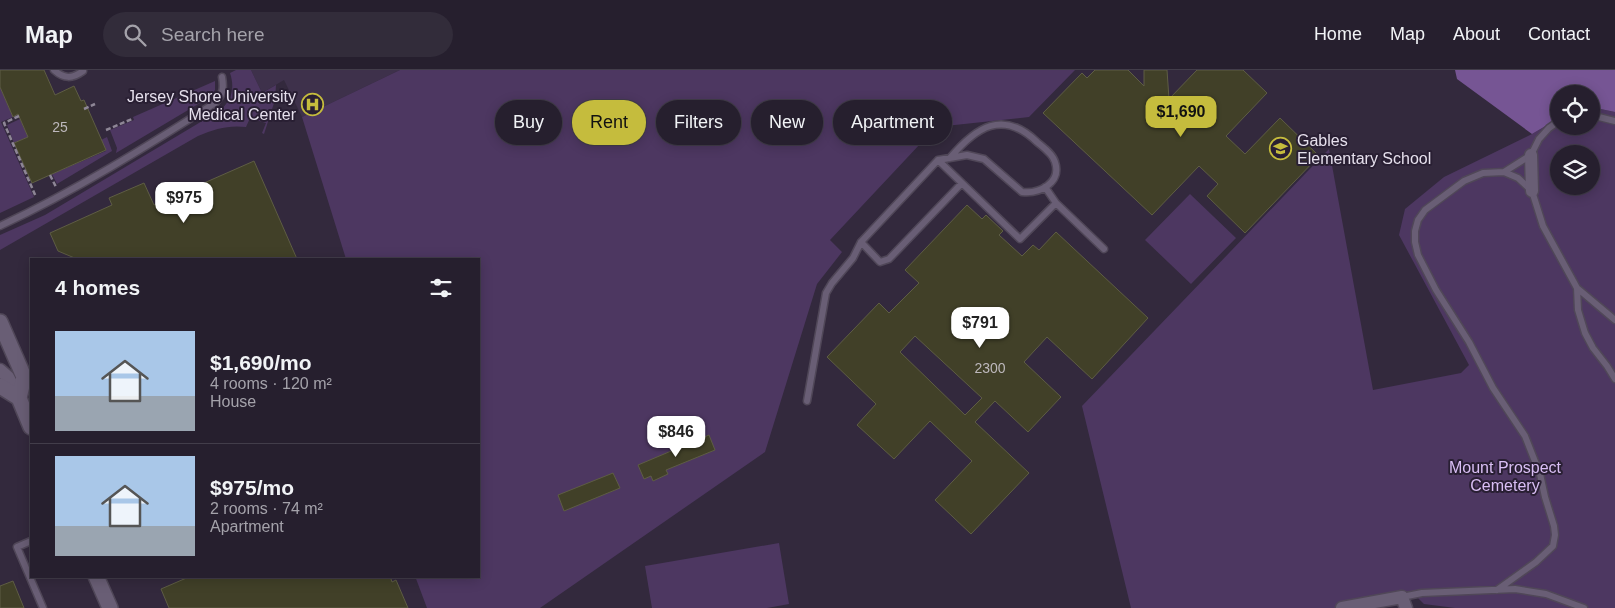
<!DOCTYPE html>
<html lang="en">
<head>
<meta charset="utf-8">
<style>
  :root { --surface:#261f2e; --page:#322c3a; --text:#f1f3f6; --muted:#a4a2aa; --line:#423d4a; --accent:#c5bc3d }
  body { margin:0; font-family:Arial,sans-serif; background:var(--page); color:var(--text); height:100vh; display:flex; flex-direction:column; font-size:19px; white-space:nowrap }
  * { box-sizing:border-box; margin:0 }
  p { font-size:16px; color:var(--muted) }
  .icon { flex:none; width:28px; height:28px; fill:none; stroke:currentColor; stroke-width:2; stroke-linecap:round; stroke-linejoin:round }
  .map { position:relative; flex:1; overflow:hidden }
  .details { position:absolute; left:30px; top:188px; width:450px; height:320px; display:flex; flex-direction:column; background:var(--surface); border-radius:0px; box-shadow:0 2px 12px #0003,0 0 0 1px var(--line) }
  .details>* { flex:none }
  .guide { position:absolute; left:495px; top:30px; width:475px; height:45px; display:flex; gap:10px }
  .controls { position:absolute; left:1550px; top:15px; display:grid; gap:10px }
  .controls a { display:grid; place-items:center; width:50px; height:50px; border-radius:50%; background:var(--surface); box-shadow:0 2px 12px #0003,0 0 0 1px var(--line); font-size:25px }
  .price { position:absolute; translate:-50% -42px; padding:0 11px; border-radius:10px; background:#fff; color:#222; font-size:16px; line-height:32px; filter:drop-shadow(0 1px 2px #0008) }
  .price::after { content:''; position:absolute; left:50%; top:30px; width:15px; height:11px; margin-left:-8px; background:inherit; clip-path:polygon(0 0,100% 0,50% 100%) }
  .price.active { background:var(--accent); color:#111 }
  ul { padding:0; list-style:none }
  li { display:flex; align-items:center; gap:15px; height:125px; padding:0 25px }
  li+li { border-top:1px solid var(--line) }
  li span { display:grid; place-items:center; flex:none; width:140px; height:100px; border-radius:0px; color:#555 }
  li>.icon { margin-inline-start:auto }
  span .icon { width:60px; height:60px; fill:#fffc; stroke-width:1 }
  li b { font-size:21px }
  h2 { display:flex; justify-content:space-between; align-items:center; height:60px; padding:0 25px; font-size:21px }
  .chip { padding:0 18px; border-radius:22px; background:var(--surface); box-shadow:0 2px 12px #0003,0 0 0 1px var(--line); font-size:18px; line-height:45px }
  .chip.active { background:var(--accent); color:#111 }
  header { display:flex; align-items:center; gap:30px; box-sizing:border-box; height:70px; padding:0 25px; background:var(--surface); border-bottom:1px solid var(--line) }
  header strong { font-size:24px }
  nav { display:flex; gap:28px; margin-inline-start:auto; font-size:18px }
  .search { width:350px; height:45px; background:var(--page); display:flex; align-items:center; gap:12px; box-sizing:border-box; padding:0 18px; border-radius:28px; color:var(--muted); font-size:19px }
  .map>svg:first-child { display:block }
  .built { fill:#3e314b }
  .green { fill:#4d3761; fill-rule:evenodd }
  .forest { fill:#765594 }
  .building { fill:#414028; stroke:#5e5d44; fill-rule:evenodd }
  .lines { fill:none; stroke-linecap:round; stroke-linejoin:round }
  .service-casing { stroke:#504758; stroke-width:9 }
  .minor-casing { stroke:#504758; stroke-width:15 }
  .tertiary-casing { stroke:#504758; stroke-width:18 }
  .path { stroke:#8e8696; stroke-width:2.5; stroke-dasharray:5 2.5; stroke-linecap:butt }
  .service { stroke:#695e75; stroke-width:6 }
  .minor { stroke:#695e75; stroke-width:12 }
  .tertiary { stroke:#695e75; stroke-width:15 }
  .labels { text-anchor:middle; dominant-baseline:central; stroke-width:4; stroke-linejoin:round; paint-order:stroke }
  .number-label { font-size:14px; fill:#bdb8bc }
  .poi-label { font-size:16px; fill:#e6e0ed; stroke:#291f33; text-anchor:end }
  .park-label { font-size:16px; fill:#d9bef4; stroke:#291f33 }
</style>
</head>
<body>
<header>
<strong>Map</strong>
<div class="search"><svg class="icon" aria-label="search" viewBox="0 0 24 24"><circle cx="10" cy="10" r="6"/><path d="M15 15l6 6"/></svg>Search here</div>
<nav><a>Home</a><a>Map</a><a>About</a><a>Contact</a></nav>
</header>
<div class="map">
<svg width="1615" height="538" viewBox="0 0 1615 538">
  <rect width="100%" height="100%" fill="#33293d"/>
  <path class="built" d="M251,0H400L302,47L284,10L262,23Z"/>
  <path class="green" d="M236,0H251L262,23L276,15L275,30L264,64L262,63L266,53L250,48L246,57C228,55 215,59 198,66L0,180V165L45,145L219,41C232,31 235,18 230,3Z
    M400,0H1075L1029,47L936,57L830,170L842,182L817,214L765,382L540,538H427L415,506H479V189H346L302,47Z
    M215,11V20L210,27L116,83L117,78L110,60L134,50L133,47Z
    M0,17L13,47L1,52L34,127L0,143Z
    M1591,37L1615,42V538H1455L1424,534L1418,528L1358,538H1131L1082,336L1329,79L1373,320L1461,303L1469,295L1399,165L1405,139L1444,107L1532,64L1559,48V56H1591ZM1559,84H1591V116H1559Z
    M20,49L28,67L14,73L7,55Z
    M107,67L112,81L57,114L52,104L106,81L101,70Z
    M1190,124L1236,168L1191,214L1145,170Z
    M779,473L789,534L767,538H652L645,496Z"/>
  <path class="forest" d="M1455,0H1615V42L1591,37V24H1559V48L1532,64L1457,9Z"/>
  <path class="building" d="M0,0H44L55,25L74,16L81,31L84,30L106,80L32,113L14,73L28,67L18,44L13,47L0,17Z
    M1095,0H1128L1144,16V0H1167L1169,29L1197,0H1243L1267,23L1226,66L1245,84L1280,48L1319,86L1245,163L1207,126L1218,114L1199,96L1152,145L1043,43L1082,3L1087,8Z
    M254,91L297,189H77L58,181L50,163L112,135L109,128L144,113L154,135Z
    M967,135L982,149L986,145L1003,161L999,165L1022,186L1033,175L1039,180L1056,162L1148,248L1092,309L1047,267L1024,292L1061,327L1028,362L995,331L975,352L1029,403L971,464L935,430L972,391L930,351L894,389L857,355L876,334L827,287L879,233L889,243L919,213L905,200ZM915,266L982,328L965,345L900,282Z
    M709,365L715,380L666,400L668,404L653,411L651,406L644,409L638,395Z
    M613,403L620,418L564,441L558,425Z
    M191,506H390L392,512L396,510L408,538H169L161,519Z
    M13,511L24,538H0V516Z"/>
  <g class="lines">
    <defs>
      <path id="service" d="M54,0C64,9 72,9 83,1
        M1591,45L1615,51
        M938,90L967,85L984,89L1022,122C1039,124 1062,113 1055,92C1053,84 1043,77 1037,72C1003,39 976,57 950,88
        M1504,102L1531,85L1539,69L1549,58L1559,51
        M1045,117L1056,133L1104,179
        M0,156C75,121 146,77 215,33C223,25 224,18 222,7
        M861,172L880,192L889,189L962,113
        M1577,218L1615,250
        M807,331L826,223L832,213L853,188L861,172L938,90L1020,169L1056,133
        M31,471L17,477L43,538
        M1497,520L1536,492L1553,476L1555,465L1554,456L1545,427L1540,404L1525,366L1493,318L1469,272L1436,220L1418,185L1415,172V161L1418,150L1425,140L1464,111L1483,103L1504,102L1518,108L1532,121L1543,156L1577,218L1578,240L1585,263L1593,278L1607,296L1615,309
        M1402,527L1422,523L1515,519L1546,524L1584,538"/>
      <path id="minor" d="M1531,85L1532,121
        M0,300L8,307L19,328
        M1342,538L1402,527L1406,538"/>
      <path id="tertiary" d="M0,252L24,307L19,328L31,357
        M0,316L19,328
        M96,506L110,538"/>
    </defs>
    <use href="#service" class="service-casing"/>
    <use href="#minor" class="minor-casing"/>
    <use href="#tertiary" class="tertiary-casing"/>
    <path class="path" d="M84,39L95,34
      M19,46L4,53L36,127
      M106,60L132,49
      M50,105L56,117"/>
    <use href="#service" class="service"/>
    <use href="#minor" class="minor"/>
    <use href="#tertiary" class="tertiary"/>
  </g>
  <defs>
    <symbol id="hospital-ring" viewBox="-11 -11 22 22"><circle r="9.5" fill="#291f33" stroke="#c5bc3d" stroke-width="1.5"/><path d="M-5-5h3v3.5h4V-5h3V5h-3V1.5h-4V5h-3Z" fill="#c5bc3d"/></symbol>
    <symbol id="school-ring" viewBox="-11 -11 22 22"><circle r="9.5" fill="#291f33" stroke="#c5bc3d" stroke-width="1.5"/><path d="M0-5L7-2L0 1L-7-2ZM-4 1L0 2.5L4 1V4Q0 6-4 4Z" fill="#c5bc3d"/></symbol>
  </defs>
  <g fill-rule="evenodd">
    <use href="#hospital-ring" x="300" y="22" width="25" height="25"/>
    <use href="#school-ring" x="1268" y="66" width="25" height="25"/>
  </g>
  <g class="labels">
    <g class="number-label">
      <text x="60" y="57">25</text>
      <text x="990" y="298">2300</text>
    </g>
    <g class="poi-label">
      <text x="296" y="26">Jersey Shore University<tspan x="296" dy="18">Medical Center</tspan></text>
      <text x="1297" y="70" text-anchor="start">Gables<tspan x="1297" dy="18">Elementary School</tspan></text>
    </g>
    <g class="park-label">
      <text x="1505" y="397">Mount Prospect<tspan x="1505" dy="18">Cemetery</tspan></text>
    </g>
  </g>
</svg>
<div class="controls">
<a><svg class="icon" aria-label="locate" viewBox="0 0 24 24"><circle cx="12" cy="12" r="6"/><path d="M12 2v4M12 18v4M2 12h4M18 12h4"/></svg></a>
<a><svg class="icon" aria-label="layers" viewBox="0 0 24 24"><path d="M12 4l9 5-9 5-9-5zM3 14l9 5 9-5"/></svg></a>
</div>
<b class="price active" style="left:1181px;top:68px">$1,690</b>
<b class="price" style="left:184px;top:154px">$975</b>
<b class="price" style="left:980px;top:279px">$791</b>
<b class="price" style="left:676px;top:388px">$846</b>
<div class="guide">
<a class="chip">Buy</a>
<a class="chip active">Rent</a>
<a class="chip">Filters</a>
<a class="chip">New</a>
<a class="chip">Apartment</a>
</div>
<section class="details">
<h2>4 homes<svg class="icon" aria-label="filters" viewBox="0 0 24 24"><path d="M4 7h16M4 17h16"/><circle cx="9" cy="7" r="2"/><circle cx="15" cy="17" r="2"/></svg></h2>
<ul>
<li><span style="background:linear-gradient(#a9c7e8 65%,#9aa5b1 0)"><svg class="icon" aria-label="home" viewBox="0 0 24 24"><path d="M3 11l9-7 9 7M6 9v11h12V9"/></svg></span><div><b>$1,690/mo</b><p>4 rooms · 120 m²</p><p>House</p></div></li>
<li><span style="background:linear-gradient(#a9c7e8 70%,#9aa5b1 0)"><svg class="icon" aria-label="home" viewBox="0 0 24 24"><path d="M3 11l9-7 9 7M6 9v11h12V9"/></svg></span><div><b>$975/mo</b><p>2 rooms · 74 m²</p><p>Apartment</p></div></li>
</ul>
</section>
</div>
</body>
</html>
